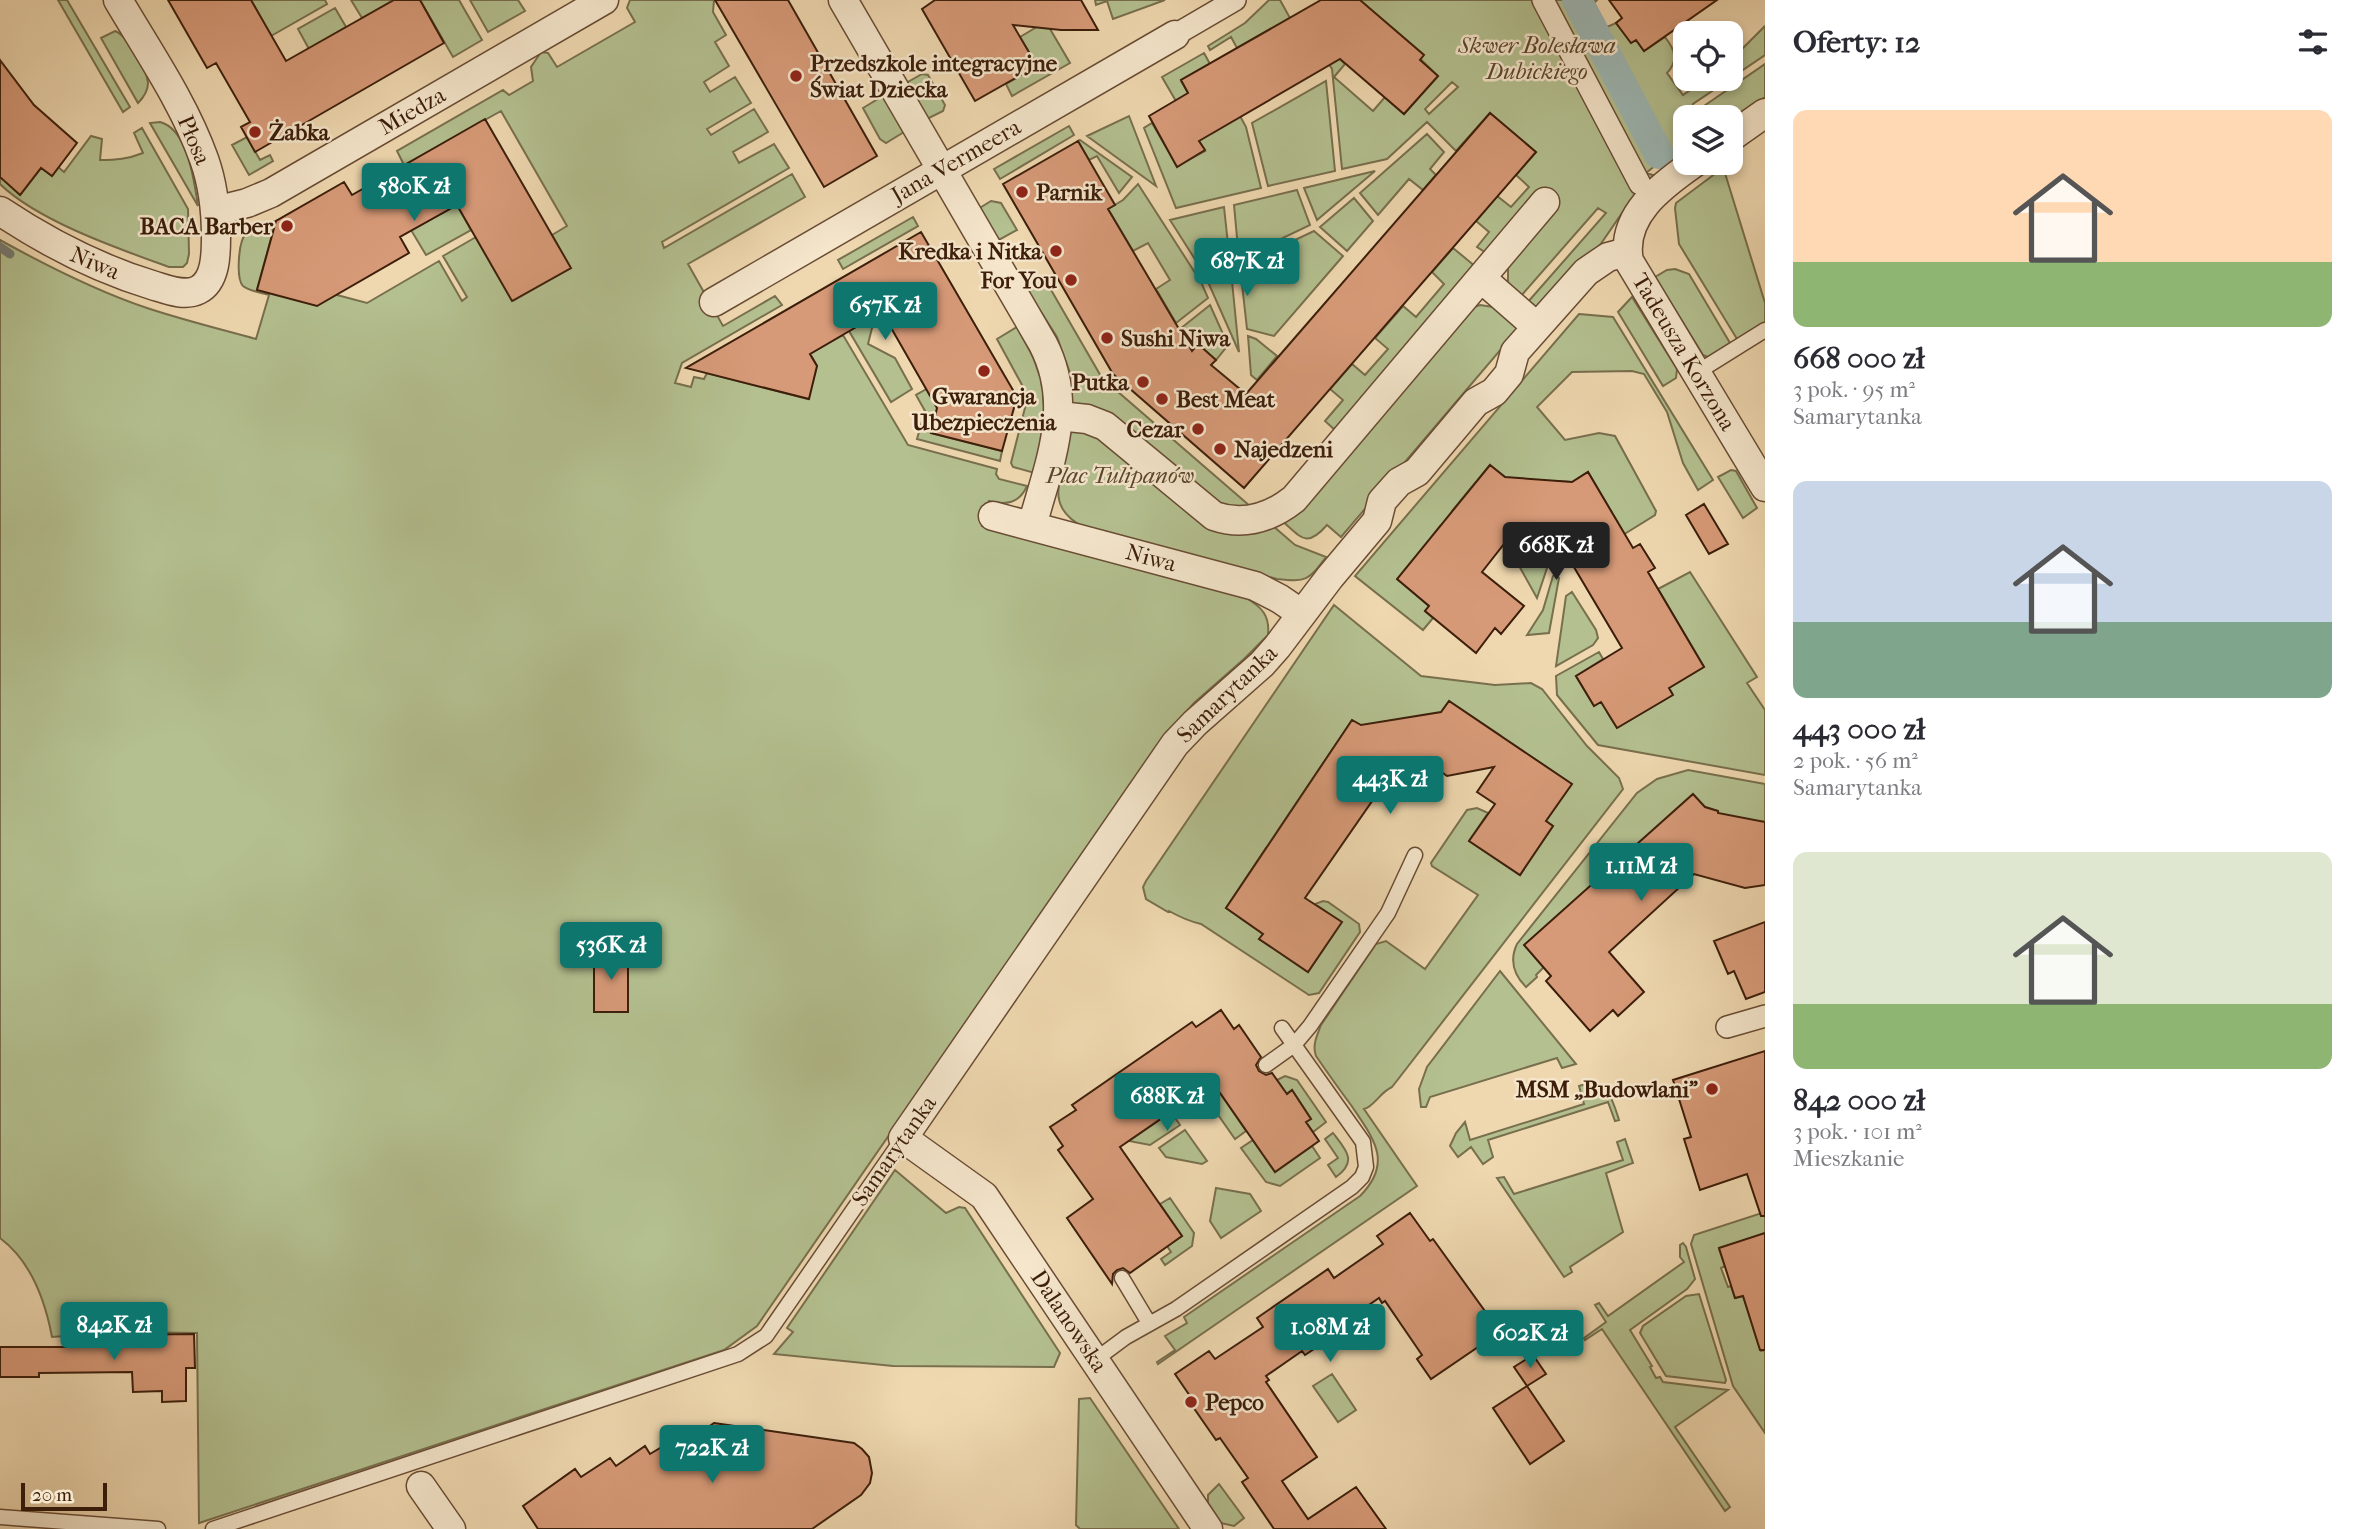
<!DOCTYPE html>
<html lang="pl">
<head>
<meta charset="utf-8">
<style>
  :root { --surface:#fff; --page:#f7f7f7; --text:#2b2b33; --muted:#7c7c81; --accent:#0f766e }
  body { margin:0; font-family:"IM FELL French Canon",serif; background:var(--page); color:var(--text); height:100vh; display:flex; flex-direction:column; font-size:26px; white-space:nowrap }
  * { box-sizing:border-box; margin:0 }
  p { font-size:23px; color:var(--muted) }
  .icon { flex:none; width:38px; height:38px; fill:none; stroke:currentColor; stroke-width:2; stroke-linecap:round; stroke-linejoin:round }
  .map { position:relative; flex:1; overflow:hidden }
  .panel { display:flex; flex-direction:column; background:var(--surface); width:595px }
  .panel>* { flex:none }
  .tools { position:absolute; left:1673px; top:21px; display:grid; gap:14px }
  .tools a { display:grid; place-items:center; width:70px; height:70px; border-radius:14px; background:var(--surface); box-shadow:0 4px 10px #0003; font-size:35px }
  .scale { position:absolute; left:21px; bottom:18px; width:86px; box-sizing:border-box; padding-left:7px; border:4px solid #3c1e0a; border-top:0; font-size:19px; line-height:24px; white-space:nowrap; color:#3c1e0a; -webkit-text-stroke:5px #f5e6cc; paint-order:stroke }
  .price { position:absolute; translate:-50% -60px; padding:0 16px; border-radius:7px; background:var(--accent); color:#fff; font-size:23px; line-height:46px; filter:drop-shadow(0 2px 4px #0008) }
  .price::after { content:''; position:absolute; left:50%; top:42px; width:21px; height:16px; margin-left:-10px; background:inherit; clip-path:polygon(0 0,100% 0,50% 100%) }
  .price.current { background:#222; color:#fff }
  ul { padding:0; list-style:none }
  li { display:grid; align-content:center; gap:14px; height:371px; padding:0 28px }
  li span { display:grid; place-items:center; height:217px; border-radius:14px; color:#555 }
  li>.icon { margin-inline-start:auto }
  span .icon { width:126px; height:126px; fill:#fffc; stroke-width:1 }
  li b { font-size:30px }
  h2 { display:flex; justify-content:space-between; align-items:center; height:84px; padding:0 28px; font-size:30px }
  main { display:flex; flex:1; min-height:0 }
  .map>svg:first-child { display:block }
  .green { fill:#b4c090; stroke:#786f4d; stroke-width:2; fill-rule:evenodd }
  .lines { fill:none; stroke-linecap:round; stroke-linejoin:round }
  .stream { stroke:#767a71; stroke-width:9 }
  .canal { stroke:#9db8b5; stroke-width:30 }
  .building { fill:#d79a78; stroke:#3c1e0a; stroke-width:2 }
  .service-casing { stroke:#694c34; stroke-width:17 }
  .pedestrian-casing { stroke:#694c34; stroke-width:24 }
  .minor-casing { stroke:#694c34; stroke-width:31 }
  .service { stroke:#f5e6cc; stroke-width:14 }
  .pedestrian { stroke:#f5e6cc; stroke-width:21 }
  .minor { stroke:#f5e6cc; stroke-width:28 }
  .poi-dot { fill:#8f2418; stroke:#f5e6cc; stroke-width:2.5 }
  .labels { text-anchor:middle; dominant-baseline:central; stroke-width:5; stroke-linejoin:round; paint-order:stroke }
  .park-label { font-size:23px; font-style:italic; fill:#5a462c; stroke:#f5e6cc }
  .poi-label { font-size:23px; font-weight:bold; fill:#3c1e0a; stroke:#f5e6cc; text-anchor:start }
  .street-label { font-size:23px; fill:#3c1e0a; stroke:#f5e6cc }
</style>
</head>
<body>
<main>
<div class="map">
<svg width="1765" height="1529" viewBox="0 0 1765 1529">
  <rect width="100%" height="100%" fill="#efd8b0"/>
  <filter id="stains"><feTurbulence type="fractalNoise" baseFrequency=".00286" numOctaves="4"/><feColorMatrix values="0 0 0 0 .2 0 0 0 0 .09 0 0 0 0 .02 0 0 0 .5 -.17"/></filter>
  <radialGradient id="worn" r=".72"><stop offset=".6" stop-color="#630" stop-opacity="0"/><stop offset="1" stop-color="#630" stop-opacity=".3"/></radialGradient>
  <path class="green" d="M58,0H67L130,107L123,112Z
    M251,0H325L327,4L271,36Z
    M351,0H394L362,18Z
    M420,0H459L482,40L453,57Z
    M470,0H518L525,11L488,32Z
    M630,0H714L713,12L726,35L715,42L729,66L704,82L710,92L735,77L751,103L707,129L711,135L754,109L768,132L733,152L739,163L774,144L789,168L662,242L664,248L792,174L805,197L688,264L723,326L775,296L782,305L682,363L675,383L691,387L694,377L704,379L707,373L808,399L817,366L810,354L843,335L908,445L997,469L996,474L999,479L1027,486C1019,504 1006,505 989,501L982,526L1246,598C1262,607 1270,616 1268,635L1244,659L1194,703L1163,739L757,1326L724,1350L199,1523L197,1333L122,1332L52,1337C45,1300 31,1261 0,1238V240C47,266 96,291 147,308C183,320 220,329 256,339L269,295C262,293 249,291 243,286C236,279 238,241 246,234C254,227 266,224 276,221L257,289L337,295L367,303L439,261L462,301L467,297L443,256L476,237L513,301L570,268L552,235L567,226L501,111L404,165L397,151L503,90L509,95L533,81L531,67L541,52L548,53L557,67L635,22L627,8Z
    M1033,0L1070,63L1012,96L1006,84L1037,66L1020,37L1035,28L1019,2Z
    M1095,0H1165L1113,19L1107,1L1096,5Z
    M1269,0H1280L1290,18L1237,48L1231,37L1210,50L1208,46L1245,23Z
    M1360,0H1597L1594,3L1607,27L1616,23L1631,43L1636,40L1644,51L1665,37C1675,50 1679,60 1667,73L1683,95L1706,79H1730L1693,104L1689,117H1685L1682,144L1646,173L1656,176L1629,203L1600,245L1554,287L1341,537L1327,525C1306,549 1301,537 1281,520L1471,308L1480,305L1493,307L1513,291L1508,283V267L1477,247L1489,232L1476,221L1497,196L1511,207L1529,187L1516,175L1536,152L1490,113L1456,151L1427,122L1387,159L1342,169L1332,69L1329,64L1339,58L1345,64L1334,77L1373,111L1385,97L1404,114L1438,76ZM1452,82L1458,87L1429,114L1425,109ZM1598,208L1606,213L1527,303L1520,297Z
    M335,8L346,27L309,49L298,29Z
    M1765,26V55L1731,78V60Z
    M115,31C127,35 147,69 148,83C148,91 144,97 138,103L101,38Z
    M1204,53L1210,64L1181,81L1212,133L1240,116L1246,127L1261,188L1176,208L1144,128L1152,123L1177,166L1205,151L1162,77Z
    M1765,64V97L1731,120V117H1696L1698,110Z
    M922,74L928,75L945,105L943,111L927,119L906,83Z
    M1326,81L1335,171L1268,186L1252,123Z
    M883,96L904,132L886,143L880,139L863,108Z
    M1129,116L1156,186L1087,136Z
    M160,122C188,129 194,181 198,206L150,123Z
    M1069,126L1074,135L1000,179L994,169Z
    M142,128L188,209L189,254L187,263L183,267H169C119,249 38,221 0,184V177L21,194L41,168L58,167L64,172L91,136L102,139L100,160C116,160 128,159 143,153L134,133Z
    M1427,134L1444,152L1430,169L1436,175L1423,190L1409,179L1378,215L1360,193Z
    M247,137L260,160L270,155L273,161L249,175L232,145Z
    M1080,140L1132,177L1119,193L1097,156L1089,160L1078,141Z
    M1728,164L1724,170L1765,303V322L1737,339L1679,244L1675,208L1676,203Z
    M1375,171L1317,220L1304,188Z
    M1138,184L1201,282L1208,298L1176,323L1156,289L1170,280L1148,243L1133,251L1108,209L1123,200Z
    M1297,190L1310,225L1239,259L1234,205Z
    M1354,198L1373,221L1347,251L1320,227Z
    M991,201L1001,203L1017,230L997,241L978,209Z
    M457,205L471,230L426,255L411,230Z
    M1224,207L1230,263L1205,275L1170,220Z
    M913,217L918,226L843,269L838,260Z
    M1314,231L1343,256L1274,336L1247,329L1240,266Z
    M1453,248L1476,267L1336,431L1325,421L1343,400L1330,389L1352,364L1365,375L1388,349L1375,338L1403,306L1416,317L1444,284L1432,272Z
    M1675,269L1689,274L1730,343L1708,357L1703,355L1655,277L1667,270Z
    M1231,271L1239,352L1208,282Z
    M1043,276L1102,378L1295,545L1326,557C1308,581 1307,582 1277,579L1085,528C1064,517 1054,503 1060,480L1013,467L1011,463L1028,396L997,339L1017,327L1033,357L1041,379L1070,373L1057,337L1025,287Z
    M1632,297L1677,369L1676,378L1663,386L1618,312Z
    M1210,305L1228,345L1216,360L1180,329Z
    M1579,314L1613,317L1713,480L1698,490L1683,463L1667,412L1644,374L1632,371L1572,372L1537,407L1565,440L1599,433L1615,436L1656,511L1655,515L1618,538V523L1588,472L1572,482L1559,481L1557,496L1505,477L1490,465L1452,511L1447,530L1440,526L1431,538L1407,587L1429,606L1425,611L1433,618L1423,630L1355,576Z
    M871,318L875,325L872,328L868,344L895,358L912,389L891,402L849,331Z
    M1248,336L1256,339L1277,356L1257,380L1251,375Z
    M930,387L941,406L931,433L1002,451L1000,461L917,439L925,411L916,395Z
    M1731,470L1736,471L1757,508L1743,518L1718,477Z
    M1524,560L1544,563L1547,568L1537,598L1518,564Z
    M1690,572L1757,677L1747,683L1765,710V775L1598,745L1557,695L1556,676L1599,652L1603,659L1576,676L1594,706L1607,698V712L1617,728L1672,695L1669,688L1704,667L1658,589Z
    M1557,575L1559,578L1549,633L1527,635L1543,610L1553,576Z
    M1572,592L1596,630L1598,638L1593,645L1556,666L1566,596Z
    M1334,605L1421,676L1495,685L1531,683L1542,689L1587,746L1619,778L1623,789L1392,1087C1379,1093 1375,1106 1364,1109L1417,1186L1158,1364L1157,1362L1175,1350L1165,1336L1187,1323L1184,1317L1360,1196C1394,1162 1373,1138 1351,1105C1339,1089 1327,1072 1316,1056C1312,1045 1317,1036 1321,1025L1376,944L1386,941L1425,969L1478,895L1432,866L1431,863L1467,810L1477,808L1488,813L1469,841L1520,875L1553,826L1546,821L1571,784L1511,743L1507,748L1501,736L1449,701L1436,720L1371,732L1352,720L1277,832L1283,836L1266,848L1226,908L1263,934L1259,939L1308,972L1341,922L1315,904L1323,901L1328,902L1359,924L1360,932L1319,993L1309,995L1201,924C1192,922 1178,916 1169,911L1168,912L1146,899L1143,887L1146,881Z
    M1688,770L1765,784V822L1758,821L1755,835L1714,826L1718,811L1705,807L1536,975L1537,977L1526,987C1514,975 1509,961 1517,944L1637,793L1657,779Z
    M1500,971L1576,1064L1562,1068L1557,1058L1430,1097L1426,1107H1421L1419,1089L1427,1067Z
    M1285,1076L1297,1080L1326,1122L1313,1132L1306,1122L1311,1119L1292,1090L1286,1094L1277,1080Z
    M1586,1084C1609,1083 1613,1101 1619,1120L1615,1121L1608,1102L1488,1140L1493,1157L1483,1164L1471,1147L1458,1157L1450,1146L1456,1133L1465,1122L1470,1140L1584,1104L1579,1086Z
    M1217,1088L1246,1131L1235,1139L1214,1109Z
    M1171,1112L1180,1125L1150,1145L1129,1141Z
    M1185,1130L1207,1161L1202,1164L1166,1157L1159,1148Z
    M1333,1133C1346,1150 1358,1161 1336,1177L1328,1165L1338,1158L1325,1139Z
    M1625,1139L1633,1163L1606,1173L1623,1232L1570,1267L1572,1272L1564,1277L1497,1178L1504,1177L1514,1194L1623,1160L1617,1142Z
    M1253,1140L1275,1172L1312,1146L1320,1158L1280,1186L1266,1182L1241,1148Z
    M895,1170L946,1213L959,1207L965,1208L1060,1353L1054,1367L893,1366L774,1354L793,1332L787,1328Z
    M1216,1188L1250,1194L1261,1211L1221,1238L1210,1221Z
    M1170,1198L1194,1233L1192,1246L1165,1265L1161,1259L1171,1252L1167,1246L1182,1236L1160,1204Z
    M1765,1212V1233L1719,1249L1725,1266L1721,1268L1728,1287L1731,1286L1735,1298L1743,1296L1761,1351L1765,1350V1433L1733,1386L1691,1244L1694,1235Z
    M1683,1243L1686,1247L1695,1279L1687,1289L1630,1330L1652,1366L1650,1367L1656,1378L1660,1377L1663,1382L1728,1390L1675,1427L1730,1507L1725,1511L1602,1329L1585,1340L1584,1338L1606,1322L1595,1305L1599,1303L1608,1316L1684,1262L1680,1257V1245Z
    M1699,1294L1726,1380L1725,1383L1666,1376L1640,1333L1643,1326L1686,1296Z
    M1332,1374L1356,1410L1338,1422L1313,1386Z
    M1090,1398L1179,1529H1080L1076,1525L1079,1399Z
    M1219,1484L1244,1518L1234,1526L1221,1523L1208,1503V1495Z"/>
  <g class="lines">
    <path class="stream" d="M0,247L10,254"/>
    <path class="canal" d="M1577,0L1659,154"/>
  </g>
  <path class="building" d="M168,0H251L286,61L394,0H420L444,43L255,152L241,127L250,122L216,63L207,68Z
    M715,0H788L877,156L824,187Z
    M935,0H1081L1098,30H1061L1013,25L1037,66L975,101L922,9Z
    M1321,0H1360L1424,55L1420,60L1438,76L1404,114L1340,59L1199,141L1205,150L1177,167L1149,116L1188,93L1181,80Z
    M1609,0H1717L1644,51L1636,40L1631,43L1616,23L1622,18Z
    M0,60L34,105L77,143L52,176L41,168L20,195L0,177Z
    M1490,113L1536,152L1244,488L1113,374L1003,184L1078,141L1115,205L1108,209L1192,351L1198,344L1216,360L1211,365L1246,394Z
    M485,119L571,268L512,301L457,205L400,237L409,253L317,306L257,290L276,221L344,182L352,195Z
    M921,232L1017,397L1002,451L931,433L937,408L882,312L810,354L817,366L809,399L686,368Z
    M1490,465L1505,477L1572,482L1588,472L1633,548L1640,544L1655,568L1648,572L1704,667L1669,688L1673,695L1617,728L1601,702L1594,706L1576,676L1622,648L1562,547L1504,544L1482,572L1524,606L1501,634L1495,628L1476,653L1425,611L1429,606L1397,579Z
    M1704,504L1728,544L1709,554L1686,515Z
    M1449,701L1572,784L1546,821L1553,826L1520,875L1469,841L1495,804L1477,792L1494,767L1447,776L1443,773L1384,784L1305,898L1342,922L1308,972L1259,939L1263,934L1226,908L1352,720L1361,725L1441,712Z
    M1693,794L1705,807L1718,811V813L1765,822V885L1745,888L1694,874L1609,952L1644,992L1618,1016L1613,1010L1590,1031L1546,981L1551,976L1524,945Z
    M1765,922V992L1746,999L1734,971L1728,974L1714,941Z
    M594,952H628V1012H594Z
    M1221,1010L1234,1029L1239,1025L1261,1057L1256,1065L1259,1071L1266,1075L1272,1073L1287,1094L1292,1090L1311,1119L1306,1122L1319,1141L1275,1172L1213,1083L1120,1147L1182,1236L1130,1273L1123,1268L1117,1270L1113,1274L1112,1284L1067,1218L1093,1199L1058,1150L1063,1146L1050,1127L1076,1110L1072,1105L1192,1022L1196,1027Z
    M1765,1051V1216H1761L1747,1174L1700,1190L1684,1139L1691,1137L1673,1080Z
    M1410,1213L1430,1241L1433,1239L1500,1332L1431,1379L1417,1359L1422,1355L1385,1301L1382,1303L1379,1298L1343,1323L1346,1328L1305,1355L1302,1351L1266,1376L1269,1380L1266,1382L1317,1457L1282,1481L1308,1519L1356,1487L1386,1529H1274L1242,1482L1248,1478L1220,1438L1216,1440L1191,1404L1194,1402L1175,1374L1209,1351L1215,1359L1263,1327L1257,1318L1328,1269L1334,1278L1383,1244L1377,1236Z
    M1765,1233V1350H1760L1743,1296L1735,1298L1719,1248Z
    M194,1334L195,1368H186V1401L162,1402V1391L133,1392L132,1372L39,1373V1377H0V1347H111V1335Z
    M1533,1355L1546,1374L1527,1386L1514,1367Z
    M1527,1386L1564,1441L1530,1464L1493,1408Z
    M714,1423L854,1443L862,1449L869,1457L872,1473L870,1483L861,1495L812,1529H538L523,1506L575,1469L581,1477L610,1458L616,1466L645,1446L650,1454L680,1436L685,1443Z"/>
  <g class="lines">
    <defs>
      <path id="service" d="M1696,373L1765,330
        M1266,1065L1294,1045L1310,1026L1388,913L1415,855
        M1122,1278L1149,1323
        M1095,1360L1126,1337L1176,1309L1352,1187L1362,1177L1366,1167L1363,1142L1282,1028
        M0,1517L158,1529
        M213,1529L738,1354L766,1336L903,1138"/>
      <path id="pedestrian" d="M1543,0L1640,184
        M1175,35L1235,0
        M1727,1027L1765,1016"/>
      <path id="minor" d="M843,0L1043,344C1075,406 1049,463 1032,526
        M1731,137L1765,113
        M1694,163C1661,186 1620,216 1629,261L1765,487
        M0,211C48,243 96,268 152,285C166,289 184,297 198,290C216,281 216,254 216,237C216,210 213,184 204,159C184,103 148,51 118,0
        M215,211L247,203L271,193L604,0
        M1481,278L1537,327
        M714,302L1175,35
        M1059,416L1087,419L1105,426L1214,516C1243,526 1270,518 1294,499L1545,202
        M993,516L1255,586L1280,599L1302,614
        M421,1486L451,1529
        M1208,1529L984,1196L903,1138L1175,744L1195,723L1262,664L1277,647L1330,577L1377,521L1382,501L1399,482L1417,472L1476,402L1494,392L1509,374L1515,352L1586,272L1608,257L1627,252"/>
    </defs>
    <use href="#service" class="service-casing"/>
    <use href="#pedestrian" class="pedestrian-casing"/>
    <use href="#minor" class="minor-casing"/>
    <use href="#service" class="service"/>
    <use href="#pedestrian" class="pedestrian"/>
    <use href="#minor" class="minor"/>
  </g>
  <g class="poi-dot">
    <circle cx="796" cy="76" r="7"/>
    <circle cx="255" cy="132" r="7"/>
    <circle cx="1022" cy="192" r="7"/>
    <circle cx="287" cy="226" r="7"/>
    <circle cx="1056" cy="251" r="7"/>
    <circle cx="1071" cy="280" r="7"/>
    <circle cx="1107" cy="338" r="7"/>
    <circle cx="984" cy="371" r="7"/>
    <circle cx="1143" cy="382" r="7"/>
    <circle cx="1162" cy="399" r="7"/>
    <circle cx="1198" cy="429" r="7"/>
    <circle cx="1220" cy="449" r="7"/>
    <circle cx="1712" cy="1089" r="7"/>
    <circle cx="1191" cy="1402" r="7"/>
  </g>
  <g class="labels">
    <g class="park-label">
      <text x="1537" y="45">Skwer Bolesława<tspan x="1537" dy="26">Dubickiego</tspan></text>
      <text x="1120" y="475">Plac Tulipanów</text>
    </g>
    <g class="poi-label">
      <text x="810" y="63">Przedszkole integracyjne<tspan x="810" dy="26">Świat Dziecka</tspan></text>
      <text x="269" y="132">Żabka</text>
      <text x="1036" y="192">Parnik</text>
      <text x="273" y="226" text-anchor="end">BACA Barber</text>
      <text x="1042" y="251" text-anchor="end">Kredka i Nitka</text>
      <text x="1057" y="280" text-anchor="end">For You</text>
      <text x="1121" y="338">Sushi Niwa</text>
      <text x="1129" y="382" text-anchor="end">Putka</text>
      <text x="984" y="396" text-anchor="middle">Gwarancja<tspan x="984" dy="26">Ubezpieczenia</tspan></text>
      <text x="1176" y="399">Best Meat</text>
      <text x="1184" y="429" text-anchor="end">Cezar</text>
      <text x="1234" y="449">Najedzeni</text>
      <text x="1698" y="1089" text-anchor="end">MSM „Budowlani”</text>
      <text x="1205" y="1402">Pepco</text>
    </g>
    <g class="street-label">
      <text transform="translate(412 111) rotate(-30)">Miedza</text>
      <text transform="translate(194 140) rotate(67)">Płosa</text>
      <text transform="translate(956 161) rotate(-30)">Jana Vermeera</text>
      <text transform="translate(95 263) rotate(23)">Niwa</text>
      <text transform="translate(1684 352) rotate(59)">Tadeusza Korzona</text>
      <text transform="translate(1151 558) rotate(15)">Niwa</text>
      <text transform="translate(1227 694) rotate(-44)">Samarytanka</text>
      <text transform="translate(894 1151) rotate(-55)">Samarytanka</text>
      <text transform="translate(1069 1321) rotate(56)">Dalanowska</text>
    </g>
  </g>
  <rect width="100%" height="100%" filter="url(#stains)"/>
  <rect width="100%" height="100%" fill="url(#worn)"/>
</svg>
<div class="tools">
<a><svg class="icon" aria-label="locate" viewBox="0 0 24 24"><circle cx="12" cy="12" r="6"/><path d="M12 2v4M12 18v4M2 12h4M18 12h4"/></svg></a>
<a><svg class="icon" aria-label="layers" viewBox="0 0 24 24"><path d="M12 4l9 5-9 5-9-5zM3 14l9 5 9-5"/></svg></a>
</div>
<div class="scale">20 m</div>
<b class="price" style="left:414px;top:223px">580K zł</b>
<b class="price" style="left:1247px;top:298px">687K zł</b>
<b class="price" style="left:885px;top:342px">657K zł</b>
<b class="price current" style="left:1556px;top:582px">668K zł</b>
<b class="price" style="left:1390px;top:816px">443K zł</b>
<b class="price" style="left:1641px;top:903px">1.11M zł</b>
<b class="price" style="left:611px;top:982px">536K zł</b>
<b class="price" style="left:1167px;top:1133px">688K zł</b>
<b class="price" style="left:114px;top:1362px">842K zł</b>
<b class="price" style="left:1330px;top:1364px">1.08M zł</b>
<b class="price" style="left:1530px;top:1370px">602K zł</b>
<b class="price" style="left:712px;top:1485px">722K zł</b>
</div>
<section class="panel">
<h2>Oferty: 12<svg class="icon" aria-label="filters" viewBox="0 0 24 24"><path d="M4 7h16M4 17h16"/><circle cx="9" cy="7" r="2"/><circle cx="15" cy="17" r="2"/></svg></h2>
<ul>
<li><span style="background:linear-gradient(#ffd9b3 70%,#8fb573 0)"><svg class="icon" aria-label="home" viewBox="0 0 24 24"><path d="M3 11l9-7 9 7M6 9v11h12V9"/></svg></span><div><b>668 000 zł</b><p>3 pok. · 95 m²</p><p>Samarytanka</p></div></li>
<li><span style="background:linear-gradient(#c9d6e8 65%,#7fa58c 0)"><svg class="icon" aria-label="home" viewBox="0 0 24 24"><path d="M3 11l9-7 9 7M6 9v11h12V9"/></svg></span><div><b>443 000 zł</b><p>2 pok. · 56 m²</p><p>Samarytanka</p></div></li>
<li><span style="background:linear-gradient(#dfe7d0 70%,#8fb573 0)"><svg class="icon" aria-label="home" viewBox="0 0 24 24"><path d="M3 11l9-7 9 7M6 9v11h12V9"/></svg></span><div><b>842 000 zł</b><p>3 pok. · 101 m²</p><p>Mieszkanie</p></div></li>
</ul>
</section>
</main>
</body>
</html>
